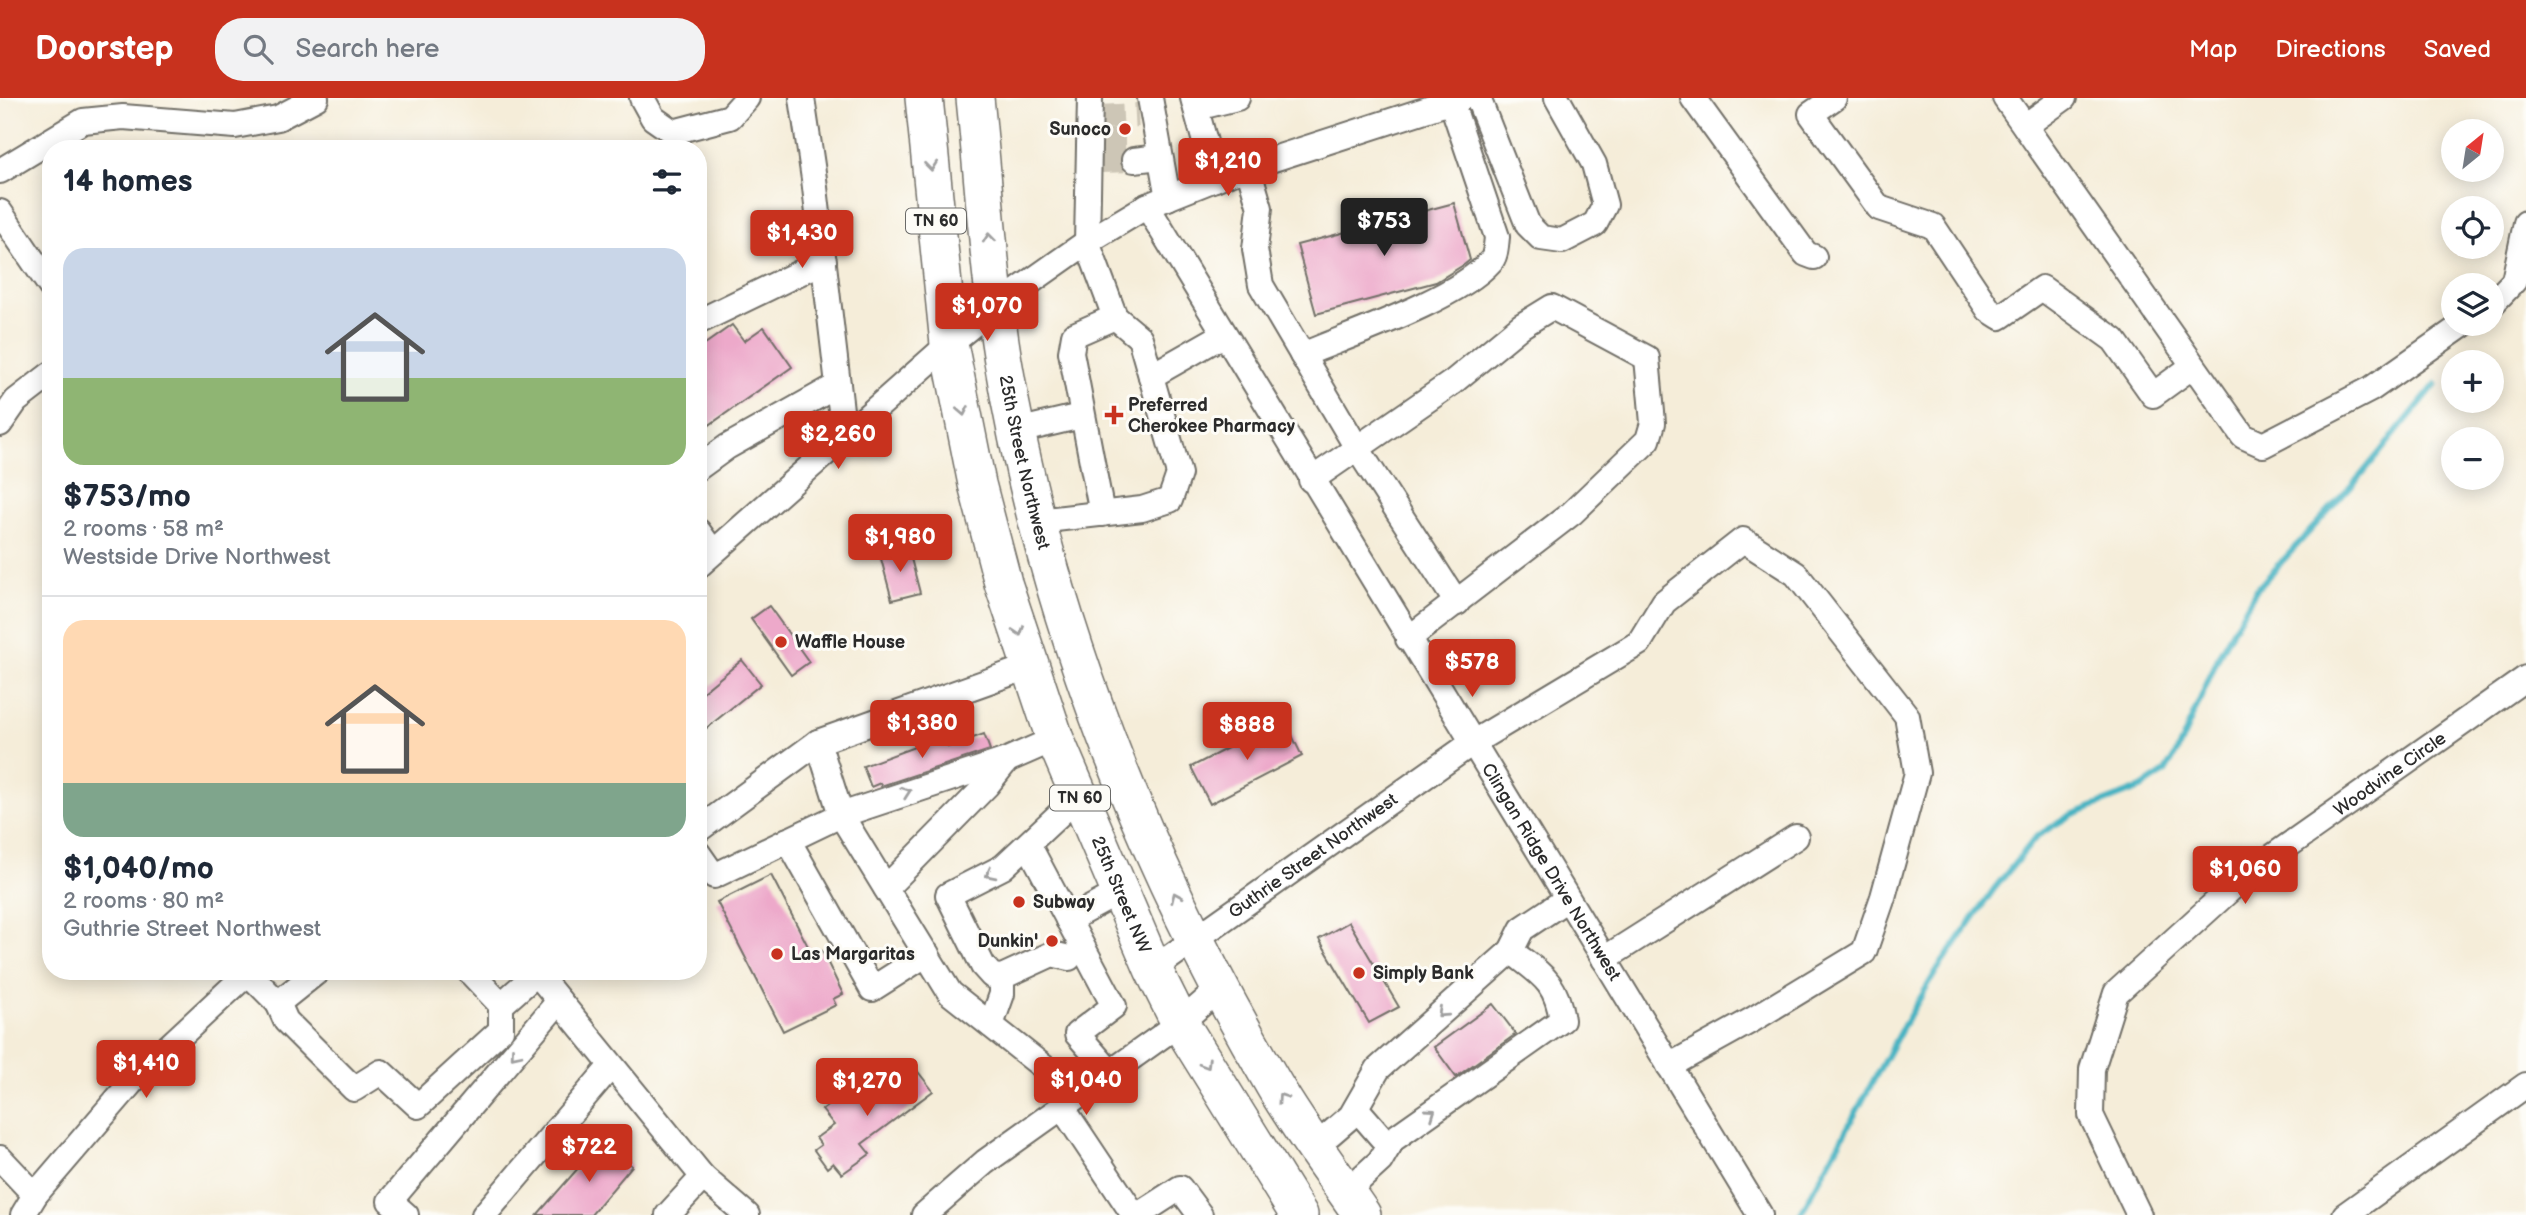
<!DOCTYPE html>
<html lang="en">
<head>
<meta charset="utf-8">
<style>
  :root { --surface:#fff; --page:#f2f2f3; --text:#1f2937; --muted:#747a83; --line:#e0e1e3; --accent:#c8321e }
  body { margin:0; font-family:"Balsamiq Sans",sans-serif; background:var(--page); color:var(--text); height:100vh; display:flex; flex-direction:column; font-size:26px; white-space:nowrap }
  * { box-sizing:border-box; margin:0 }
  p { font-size:23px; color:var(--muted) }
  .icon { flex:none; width:38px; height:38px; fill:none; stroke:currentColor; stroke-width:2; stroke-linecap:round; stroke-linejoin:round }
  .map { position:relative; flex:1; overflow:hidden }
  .drawer { position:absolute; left:42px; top:42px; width:665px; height:840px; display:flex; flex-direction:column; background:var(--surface); border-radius:28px; box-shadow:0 4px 18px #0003 }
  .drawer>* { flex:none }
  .needle { width:46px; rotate:30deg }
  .tools { position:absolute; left:2441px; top:21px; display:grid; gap:14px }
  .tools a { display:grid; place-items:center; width:63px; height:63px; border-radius:50%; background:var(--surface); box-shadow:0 4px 18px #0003; font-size:35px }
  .price { position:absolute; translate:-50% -60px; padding:0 16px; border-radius:7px; background:var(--accent); color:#fff; font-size:23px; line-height:46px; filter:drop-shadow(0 2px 4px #0008) }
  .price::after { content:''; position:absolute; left:50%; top:42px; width:21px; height:16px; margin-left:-10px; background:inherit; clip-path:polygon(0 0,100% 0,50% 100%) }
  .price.selected { background:#222; color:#fff }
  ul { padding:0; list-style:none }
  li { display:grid; align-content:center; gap:14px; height:371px; padding:0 21px }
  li+li { border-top:2px solid var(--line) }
  li span { display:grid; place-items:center; height:217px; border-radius:21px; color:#555 }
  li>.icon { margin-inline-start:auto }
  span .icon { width:126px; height:126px; fill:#fffc; stroke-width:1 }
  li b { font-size:30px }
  h2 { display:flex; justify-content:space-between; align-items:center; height:84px; padding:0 21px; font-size:30px }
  header { display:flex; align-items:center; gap:42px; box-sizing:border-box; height:98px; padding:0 35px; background:var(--accent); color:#fff }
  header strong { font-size:33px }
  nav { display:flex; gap:38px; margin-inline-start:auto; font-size:24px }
  .search { width:490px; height:63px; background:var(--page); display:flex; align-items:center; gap:18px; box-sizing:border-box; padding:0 24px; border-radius:28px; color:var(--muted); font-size:26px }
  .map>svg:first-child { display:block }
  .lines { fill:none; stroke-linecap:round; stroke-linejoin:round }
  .stream { stroke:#46b3c2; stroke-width:6 }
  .building { fill:#eda9ca }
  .minor-tunnel { stroke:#cdc6b6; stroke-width:24; stroke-dasharray:24 12; stroke-linecap:butt }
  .minor-casing { stroke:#726f68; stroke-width:28 }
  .highway-casing { stroke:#726f68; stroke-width:40 }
  .minor { stroke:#fff; stroke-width:24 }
  .highway { stroke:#fff; stroke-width:37 }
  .oneway { stroke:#a0a0a0 }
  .poi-dot { fill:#c8321e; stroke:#fdfcf7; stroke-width:2.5 }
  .labels { text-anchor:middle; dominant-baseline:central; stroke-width:6; stroke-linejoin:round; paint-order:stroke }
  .shield { fill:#fdfcf7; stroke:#6a6a68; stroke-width:2 }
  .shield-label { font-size:16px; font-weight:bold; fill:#2b2b2b }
  .poi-label { font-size:18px; font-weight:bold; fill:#2b2b2b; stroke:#fdfcf7; text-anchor:start }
  .street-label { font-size:18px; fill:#2b2b2b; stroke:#fdfcf7 }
</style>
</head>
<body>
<header>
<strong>Doorstep</strong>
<div class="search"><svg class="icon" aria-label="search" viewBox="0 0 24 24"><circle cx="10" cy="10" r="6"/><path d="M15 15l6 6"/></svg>Search here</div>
<nav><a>Map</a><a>Directions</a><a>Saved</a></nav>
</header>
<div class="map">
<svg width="2526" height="1117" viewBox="0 0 2526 1117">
  <rect width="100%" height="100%" fill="#fdfcf7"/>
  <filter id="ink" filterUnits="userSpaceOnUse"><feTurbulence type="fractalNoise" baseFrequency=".0143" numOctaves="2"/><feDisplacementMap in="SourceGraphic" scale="14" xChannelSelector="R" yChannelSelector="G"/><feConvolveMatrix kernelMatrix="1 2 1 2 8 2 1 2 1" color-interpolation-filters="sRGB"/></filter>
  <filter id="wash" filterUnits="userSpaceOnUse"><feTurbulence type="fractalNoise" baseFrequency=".00686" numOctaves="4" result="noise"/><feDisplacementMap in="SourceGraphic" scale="28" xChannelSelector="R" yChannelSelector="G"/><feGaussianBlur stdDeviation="1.57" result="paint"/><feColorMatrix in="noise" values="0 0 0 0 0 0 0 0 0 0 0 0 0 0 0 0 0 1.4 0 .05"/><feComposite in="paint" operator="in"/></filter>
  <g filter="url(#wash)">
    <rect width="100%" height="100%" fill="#f5edd9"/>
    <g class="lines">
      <path class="stream" d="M1800,1117L1901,932L1937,872L1994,791L2037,738L2071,717L2141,690L2165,674L2177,654L2222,551L2256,492L2362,376L2436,286"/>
    </g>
    <g id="blocks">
      <path class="building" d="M1454,105L1470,162L1465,166L1436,184L1316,216L1297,147Z
        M732,227L744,243L764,229L792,269L698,335V251Z
        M908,449L920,495L892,502L880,457Z
        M769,508L809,564L791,577L751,521Z
        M742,562L761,586L698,637V598Z
        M1284,621L1302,658L1210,706L1191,669Z
        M984,636L990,652L881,688L880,685L871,689L863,668L944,638L948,649Z
        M771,777L813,858L822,853L843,896L833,901L836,907L783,933L717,804Z
        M1349,824L1399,909L1369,925L1319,841Z
        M1493,906L1516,936L1456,979L1434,949Z
        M912,966L933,993L862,1046L870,1056L842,1076L833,1065L827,1070L814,1052L821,1047L816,1040L834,1027L822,1012L852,989L862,1003Z
        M601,1044L632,1068L591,1117H537Z"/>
    </g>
  </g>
  <g filter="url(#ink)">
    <use href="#blocks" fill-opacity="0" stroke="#726f68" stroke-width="2"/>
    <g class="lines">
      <path class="minor-tunnel" d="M1099,19L1138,17
        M1101,43L1137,42
        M1100,63L1134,62"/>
      <defs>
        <g id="minor">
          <path d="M642,0L653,20L673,34L730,19L747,0"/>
          <path d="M802,0L814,81L844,338"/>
          <path d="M1150,0L1168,100"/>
          <path d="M1193,0L1215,81"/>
          <path d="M1478,0L1528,127L1541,140L1562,143L1595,126L1605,107L1594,66L1557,0"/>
          <path d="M1693,0L1806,156L1814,159"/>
          <path d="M1834,0L1811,16L1879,110L1933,128L1989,212L2000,219L2042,190L2114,242L2153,297L2193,268"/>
          <path d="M2005,0L2243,338L2263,347L2371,291L2464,226"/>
          <path d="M1196,10L1237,0"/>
          <path d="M2025,28L2064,0"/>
          <path d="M1134,62L1160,59"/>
          <path d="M1248,69L1260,110L1255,151L1261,187L1357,350L1457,505"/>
          <path d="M0,73L83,23L123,19L235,28L278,20L316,0"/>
          <path id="s1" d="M1147,108L1760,1117"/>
          <path d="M0,114L51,189"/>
          <path d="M2492,206L2514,183L2526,125"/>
          <path d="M698,224L824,163"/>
          <path d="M1302,257C1350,237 1457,201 1490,164C1496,159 1496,147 1497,139L1451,3"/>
          <path d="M1151,278L1223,237"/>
          <path d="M0,326L16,303L51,276"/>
          <path d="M1017,333L1081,318"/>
          <path d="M698,370L727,349L838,287"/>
          <path d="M1311,382L1453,284L1521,228L1552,209L1647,260L1653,325L1648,342L1572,415L1408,541"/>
          <path d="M1102,416L1071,254L1074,237L1115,219"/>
          <path d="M1038,423L1142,411L1170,402L1179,376L1140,240L1115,219L1087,144L1090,0"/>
          <path d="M698,433L713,454"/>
          <path d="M698,468L949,246L996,208L1087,144L1147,108L1227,76L1462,0"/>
          <path d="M1007,662L841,717L950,895L1079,997"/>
          <path d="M698,732L818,644L1031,568"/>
          <path d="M788,742L872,891L927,856"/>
          <path d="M1029,748L1114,908L1077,936L1110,974"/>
          <path d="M698,755L714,778L841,717L818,644"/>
          <path d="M886,790L987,687L1007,662L1055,641"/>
          <path d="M1068,822L1120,794"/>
          <path d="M1069,860L1052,856L1002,879L992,878L983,868L948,797L1003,769L1079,698"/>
          <path d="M1604,861L1796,739"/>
          <path id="s2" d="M1153,871L1472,645L1639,545L1664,504L1743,442L1796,476L1907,618L1917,675L1883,799L1864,854L1752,922L1669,968"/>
          <path d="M535,873L703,1079L747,1117"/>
          <path d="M248,875L278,905L318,873"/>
          <path d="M278,905L286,923L354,991L381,974L418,1008L501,932V907L469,873"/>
          <path d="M501,907L537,875"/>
          <path d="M991,927L1002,896V879"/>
          <path d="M1062,1009L1134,1117"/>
          <path d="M1356,1010L1389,1048"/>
          <path d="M1316,1048L1351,1018L1378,971L1511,853L1522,831L1567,801"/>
          <path d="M0,1060L35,1097"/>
          <path d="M1346,1094L1380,1063L1392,1042L1562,922C1556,882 1541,877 1511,853"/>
          <path d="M23,1117L35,1097L137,978L250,873"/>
          <path d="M406,1117L390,1103L559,903"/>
          <path d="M484,1117L611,968"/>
          <path d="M668,1117L703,1079"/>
          <path d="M924,1117L985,1064L1180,925L1221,889"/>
          <path d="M1138,1117L1180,1090L1200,1117"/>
          <path id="s3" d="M2139,1117L2091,1017L2092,971L2116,895L2245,778L2526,580"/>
          <path d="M2345,1117L2526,987"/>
        </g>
        <g id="highway">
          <path id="s4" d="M924,0L949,246L977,386L1003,485L1055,641L1153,871L1180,925L1299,1117"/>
          <path id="s5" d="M975,0C984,88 989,177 1003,263C1045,517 1144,766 1274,987C1300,1032 1333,1074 1362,1117"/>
        </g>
      </defs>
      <use href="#minor" class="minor-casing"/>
      <use href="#highway" class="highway-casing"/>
      <use href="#minor" class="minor"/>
      <use href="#highway" class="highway"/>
    </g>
    <defs><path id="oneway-chevron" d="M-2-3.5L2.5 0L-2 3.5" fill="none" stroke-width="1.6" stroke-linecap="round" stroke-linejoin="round" transform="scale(1.75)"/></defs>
    <g class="oneway">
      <use href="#oneway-chevron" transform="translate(931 68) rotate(84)"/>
      <use href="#oneway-chevron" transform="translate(989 140) rotate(-96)"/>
      <use href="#oneway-chevron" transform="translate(963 313) rotate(79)"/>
      <use href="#oneway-chevron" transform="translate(1019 533) rotate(72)"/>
      <use href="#oneway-chevron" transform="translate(906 694) rotate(-19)"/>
      <use href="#oneway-chevron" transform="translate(990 776) rotate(153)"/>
      <use href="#oneway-chevron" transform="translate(1176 799) rotate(-114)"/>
      <use href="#oneway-chevron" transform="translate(1442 915) rotate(138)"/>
      <use href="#oneway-chevron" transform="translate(515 956) rotate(130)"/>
      <use href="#oneway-chevron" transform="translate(1206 966) rotate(58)"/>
      <use href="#oneway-chevron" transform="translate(1282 1000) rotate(-124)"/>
      <use href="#oneway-chevron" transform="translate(1431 1015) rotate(-35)"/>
    </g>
  </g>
  <g class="poi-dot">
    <circle cx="1125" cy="31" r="7"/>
    <path d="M1110.5 306.5h7v7h7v7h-7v7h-7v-7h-7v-7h7z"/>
    <circle cx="781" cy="544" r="7"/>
    <circle cx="1019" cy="804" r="7"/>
    <circle cx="1052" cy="843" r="7"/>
    <circle cx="777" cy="856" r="7"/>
    <circle cx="1359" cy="875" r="7"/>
  </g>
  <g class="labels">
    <g class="shield">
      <rect x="906" y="110.5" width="60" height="25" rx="5"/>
      <rect x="1050" y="687.5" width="60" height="25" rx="5"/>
    </g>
    <g class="shield-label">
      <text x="936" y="123">TN 60</text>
      <text x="1080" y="700">TN 60</text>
    </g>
    <g class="poi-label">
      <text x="1111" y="31" text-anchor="end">Sunoco</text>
      <text x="1128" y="307">Preferred<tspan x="1128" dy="21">Cherokee Pharmacy</tspan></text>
      <text x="795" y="544">Waffle House</text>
      <text x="1033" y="804">Subway</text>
      <text x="1038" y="843" text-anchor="end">Dunkin'</text>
      <text x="791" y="856">Las Margaritas</text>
      <text x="1373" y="875">Simply Bank</text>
    </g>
    <g class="street-label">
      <text stroke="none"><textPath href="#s5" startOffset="368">25th Street Northwest</textPath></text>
      <text stroke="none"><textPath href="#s3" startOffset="588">Woodvine Circle</textPath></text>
      <text stroke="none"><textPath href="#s2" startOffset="196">Guthrie Street Northwest</textPath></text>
      <text stroke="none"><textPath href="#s1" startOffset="779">Clingan Ridge Drive Northwest</textPath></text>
      <text stroke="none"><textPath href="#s4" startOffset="826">25th Street NW</textPath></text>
    </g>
  </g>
</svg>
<div class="tools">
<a><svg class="needle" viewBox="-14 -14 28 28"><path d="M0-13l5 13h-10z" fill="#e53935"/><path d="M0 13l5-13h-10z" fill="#747a83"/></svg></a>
<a><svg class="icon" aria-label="locate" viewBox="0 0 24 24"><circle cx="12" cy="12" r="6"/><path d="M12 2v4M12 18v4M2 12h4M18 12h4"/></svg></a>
<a><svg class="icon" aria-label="layers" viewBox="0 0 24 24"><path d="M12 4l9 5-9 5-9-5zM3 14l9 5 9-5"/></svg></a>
<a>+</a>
<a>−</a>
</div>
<b class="price" style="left:1228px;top:100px">$1,210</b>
<b class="price selected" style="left:1384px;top:160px">$753</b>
<b class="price" style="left:802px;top:172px">$1,430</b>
<b class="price" style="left:987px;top:245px">$1,070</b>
<b class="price" style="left:838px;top:373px">$2,260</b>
<b class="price" style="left:900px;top:476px">$1,980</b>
<b class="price" style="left:1472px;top:601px">$578</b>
<b class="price" style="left:922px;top:662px">$1,380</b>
<b class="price" style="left:1247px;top:664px">$888</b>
<b class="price" style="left:2245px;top:808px">$1,060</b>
<b class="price" style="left:146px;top:1002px">$1,410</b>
<b class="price" style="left:1086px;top:1019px">$1,040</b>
<b class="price" style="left:867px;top:1020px">$1,270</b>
<b class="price" style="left:589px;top:1086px">$722</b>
<section class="drawer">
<h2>14 homes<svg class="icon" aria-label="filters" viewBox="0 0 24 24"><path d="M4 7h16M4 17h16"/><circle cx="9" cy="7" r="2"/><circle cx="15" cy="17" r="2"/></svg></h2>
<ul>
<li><span style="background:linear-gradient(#c9d6e8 60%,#8fb573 0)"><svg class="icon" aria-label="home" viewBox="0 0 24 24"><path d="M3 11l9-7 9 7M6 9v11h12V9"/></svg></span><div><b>$753/mo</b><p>2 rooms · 58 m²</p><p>Westside Drive Northwest</p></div></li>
<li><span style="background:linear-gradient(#ffd9b3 75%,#7fa58c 0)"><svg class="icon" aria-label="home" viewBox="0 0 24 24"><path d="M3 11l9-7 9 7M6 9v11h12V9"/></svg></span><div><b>$1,040/mo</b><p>2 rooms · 80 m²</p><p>Guthrie Street Northwest</p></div></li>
</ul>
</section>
</div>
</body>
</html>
